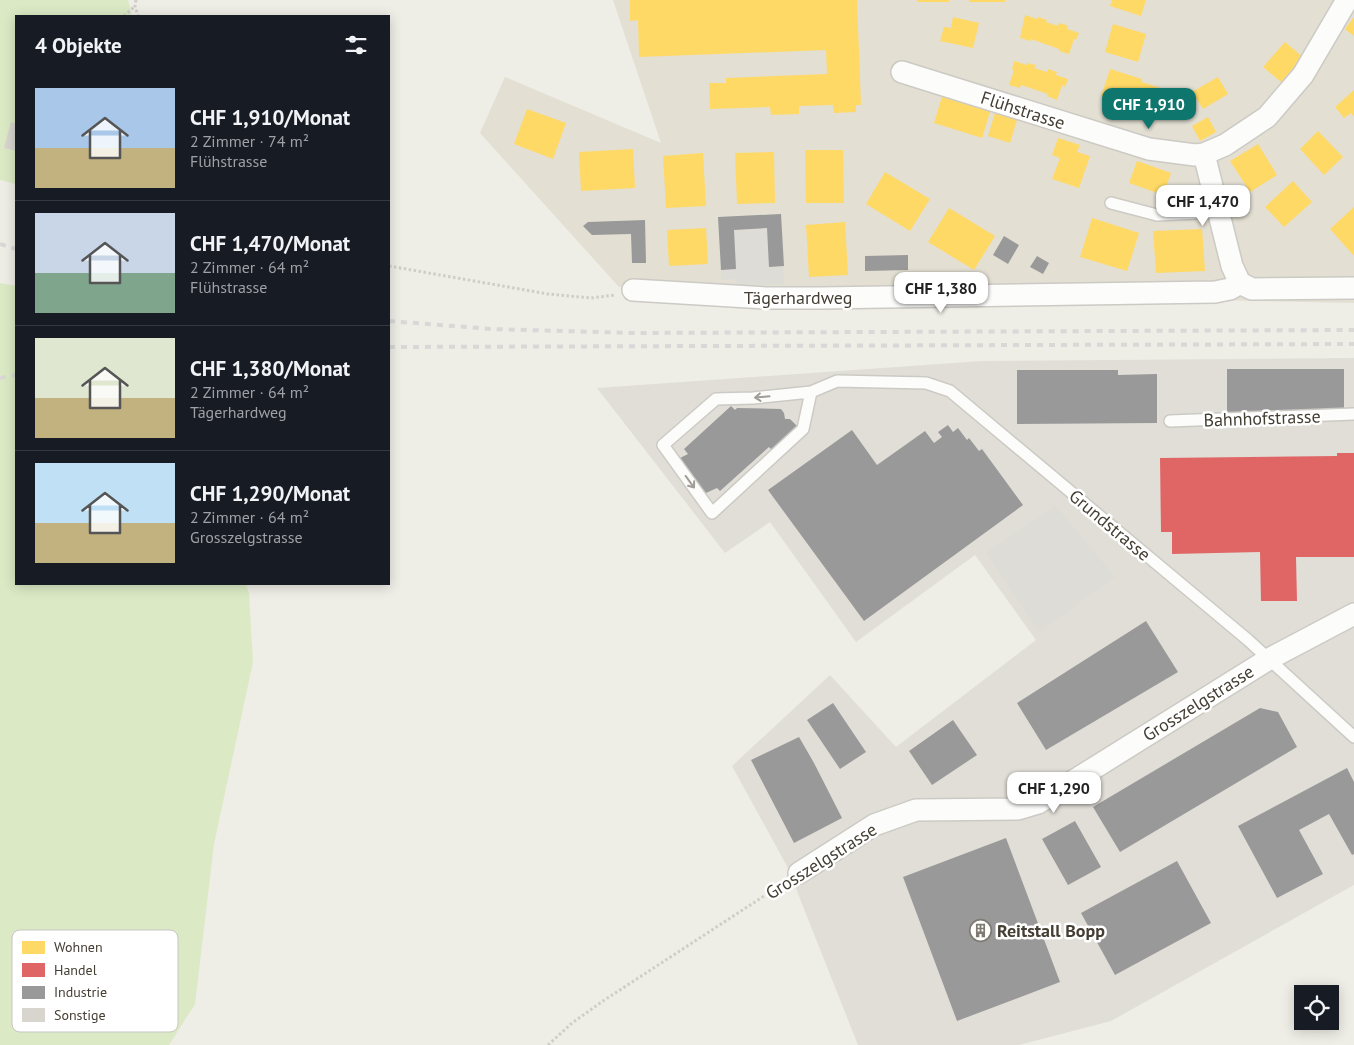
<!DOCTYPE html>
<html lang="de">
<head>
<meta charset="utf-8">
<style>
  :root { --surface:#171b24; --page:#20242c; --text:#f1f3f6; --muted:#9ea1a6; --line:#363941; --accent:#0f766e }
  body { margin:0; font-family:"PT Sans",sans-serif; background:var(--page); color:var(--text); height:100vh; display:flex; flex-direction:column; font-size:19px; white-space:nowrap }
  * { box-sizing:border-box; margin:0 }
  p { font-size:16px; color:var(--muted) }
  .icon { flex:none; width:28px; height:28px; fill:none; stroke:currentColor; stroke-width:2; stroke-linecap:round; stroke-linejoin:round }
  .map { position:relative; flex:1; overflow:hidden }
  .side { position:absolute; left:15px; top:15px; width:375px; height:570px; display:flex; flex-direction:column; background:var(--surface); border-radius:0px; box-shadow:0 2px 12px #0003 }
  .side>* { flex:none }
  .controls { position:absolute; left:1294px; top:985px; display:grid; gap:10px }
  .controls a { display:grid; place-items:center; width:45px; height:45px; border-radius:0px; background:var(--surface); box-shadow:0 2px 12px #0003; font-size:25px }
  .price { position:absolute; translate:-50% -42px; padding:0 11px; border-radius:10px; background:#fff; color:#222; font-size:16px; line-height:32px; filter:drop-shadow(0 1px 2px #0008) }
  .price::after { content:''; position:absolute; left:50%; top:30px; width:15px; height:11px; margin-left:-8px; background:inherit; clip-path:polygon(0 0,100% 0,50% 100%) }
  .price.selected { background:var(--accent); color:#fff }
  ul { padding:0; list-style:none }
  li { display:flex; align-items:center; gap:15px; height:125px; padding:0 20px }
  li+li { border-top:1px solid var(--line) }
  li span { display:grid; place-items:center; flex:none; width:140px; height:100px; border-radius:0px; color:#555 }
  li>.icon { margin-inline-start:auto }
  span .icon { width:60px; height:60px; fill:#fffc; stroke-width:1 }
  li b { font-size:21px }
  h2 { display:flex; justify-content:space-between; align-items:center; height:60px; padding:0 20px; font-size:21px }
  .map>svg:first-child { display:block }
  .residential { fill:#e3dfd3 }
  .industrial { fill:#e1ded7 }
  .green { fill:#dbeac5 }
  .parking { fill:#dddcd6 }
  .homes { fill:#ffd966 }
  .shops { fill:#e06666 }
  .industry { fill:#999 }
  .building { fill:#d8d5cf }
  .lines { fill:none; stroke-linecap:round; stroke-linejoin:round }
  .lane-casing { stroke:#cccac4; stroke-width:14 }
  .street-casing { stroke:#cccac4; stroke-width:24 }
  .path { stroke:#d0cdc9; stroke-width:3; stroke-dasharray:2.5 2.5; stroke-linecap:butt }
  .lane { stroke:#fcfcfb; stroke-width:11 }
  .street { stroke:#fcfcfb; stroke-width:21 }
  .rail { stroke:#d8d8d7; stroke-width:4; stroke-dasharray:6 6; stroke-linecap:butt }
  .oneway { stroke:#a09d97 }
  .labels { text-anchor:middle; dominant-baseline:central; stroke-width:5; stroke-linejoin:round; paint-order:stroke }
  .street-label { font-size:18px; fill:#443e33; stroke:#fff }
  .poi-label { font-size:18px; font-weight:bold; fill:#443e33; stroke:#fff; text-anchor:start }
  .key { fill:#fff; stroke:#c7c5c2; stroke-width:1 }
  .key-label { font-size:14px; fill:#443e33 }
</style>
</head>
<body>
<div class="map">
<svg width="1354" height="1045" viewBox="0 0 1354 1045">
  <rect width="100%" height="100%" fill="#eeede6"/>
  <path class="residential" d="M613,0H1354V303L619,287L480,133L505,77L661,143Z"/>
  <path class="industrial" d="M1354,358V885L1111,1021L1019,1045H858L787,866L732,766L830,675L896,747L1036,640L975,555L856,642L770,522L725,553L597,388L982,361Z"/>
  <path class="green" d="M0,0H128L132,16H16V184L0,180Z
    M0,283L16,286V584H246L249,593L253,662L214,844L195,1004L169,1045H0Z"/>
  <path class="parking" d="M781,214L784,284L736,285L735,279L721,280L718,217Z
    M1055,505L1115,577L1040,632L986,553Z"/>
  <path class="homes" d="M630,0H857L861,105H856V112L834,113L833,105L799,106V114L771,115L770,107L710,109L709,83H726V78L827,74L826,50L639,57L638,20L630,21Z
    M917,0H949V2H917Z
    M969,0H1005V2H969Z
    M1112,0H1146L1141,16L1110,6Z
    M1025,15L1037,19L1038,17L1047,20L1046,22L1058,26L1059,23L1063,24L1068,26L1067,29L1079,33L1076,40L1074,39L1069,54L1059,51V49L1031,39V41L1020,38Z
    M953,17L979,23L973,48L940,41L944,27L951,28Z
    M1354,17V36L1345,29Z
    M1113,24L1146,34L1138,62L1105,52Z
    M1285,42L1303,57L1281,82L1263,67Z
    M1014,61L1027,65V63L1036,65L1034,68L1047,72L1048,69L1057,72L1056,75L1068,79L1065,87L1062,85L1057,100L1047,96L1048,94L1021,85L1020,88L1009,85L1014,70L1012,69Z
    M1110,69L1142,79V82L1170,91L1163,115L1101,96Z
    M1218,77L1228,94L1203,109L1192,92Z
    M1354,90V117L1351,113L1344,118L1335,107Z
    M943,93L991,109L982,138L934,123Z
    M527,109L566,123L553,159L514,144Z
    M995,113L1017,120L1010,143L988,136Z
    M1208,117L1216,132L1200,141L1192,126Z
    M1318,131L1343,157L1324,175L1300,149Z
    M1058,138L1080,145L1077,152L1090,156L1079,188L1052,179L1060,158L1052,155Z
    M1258,144L1277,175L1250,192L1230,161Z
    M633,149L635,188L581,191L579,152Z
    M805,150H843L844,203H806Z
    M774,152L775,203L737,204L735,153Z
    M703,153L706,206L666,208L663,156Z
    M1137,161L1171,173L1163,195L1129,183Z
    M885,172L930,199L910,231L866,204Z
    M1293,181L1312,202L1284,227L1265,207Z
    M1354,207V256L1330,229Z
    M949,208L995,236L974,270L928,242Z
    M1092,218L1139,233L1127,271L1080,257Z
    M845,222L848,275L809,277L806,225Z
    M706,228L708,264L669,266L667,230Z
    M1202,229L1205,271L1156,273L1153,231Z"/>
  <path class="shops" d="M1337,453H1354V557H1296L1297,601H1261L1260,552L1172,554V532H1161L1160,458L1337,456Z"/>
  <path class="industry" d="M781,214L784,266L769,267L767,228L734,230L736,269L721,270L718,217Z
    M645,220L646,263H632L631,234L592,235L583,226L588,222Z
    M1004,236L1019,245L1008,264L993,255Z
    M908,255V270L865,271V256Z
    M1037,256L1049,263L1043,274L1030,267Z
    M1227,369H1344V412H1227Z
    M1017,370H1118V375L1157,374V423L1017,424Z
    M731,406L735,410L737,408L781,409L784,413L785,419H790L798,427L772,450L769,447L720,491L717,488L706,493L678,459L688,454L684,449Z
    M948,425L953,432L958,428L967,440L969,438L979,451L982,449L1023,505L864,621L768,490L852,430L877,465L925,431L934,443L942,437L938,432Z
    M1146,621L1178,672L1046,750L1017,703Z
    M833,703L866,752L840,769L807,720Z
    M1260,708L1278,712L1297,747L1120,852L1093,807Z
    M953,720L977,755L932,785L909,751Z
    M799,737L814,763L842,818L794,843L751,760Z
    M1347,768L1354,782V854L1352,855L1329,814L1299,830L1323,874L1277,898L1238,826Z
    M1075,821L1101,867L1068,885L1042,839Z
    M1006,838L1060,982L957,1021L903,877Z
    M1177,861L1211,923L1115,975L1081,913Z"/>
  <path class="building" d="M11,122L16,124V151L4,148Z"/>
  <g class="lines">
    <defs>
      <path id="lane" d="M1111,203L1157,215L1218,212
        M811,392L803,429L712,513L663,445L716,399L753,398L811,392L837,381L926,383L950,391L1248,640L1354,737
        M1170,421L1354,414"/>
      <path id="street" d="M902,72L1149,149L1195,155L1204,154L1225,145L1267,117L1303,75L1347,0
        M1204,154L1232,266L1240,283L1252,289L1354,288
        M633,290L766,298H821L1215,292L1230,289L1240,283
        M799,873L874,825L916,810L1018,809L1038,803L1269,659L1354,614"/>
    </defs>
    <use href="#lane" class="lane-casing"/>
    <use href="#street" class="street-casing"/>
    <path class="path" d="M136,0L135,6L138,16
      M124,16L135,6
      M389,266L548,294L591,298L615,295
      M548,1045L572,1023L603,1001L784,883"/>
    <use href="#lane" class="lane"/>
    <use href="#street" class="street"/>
    <path class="rail" d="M0,244L16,249
      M389,321L492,329L633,333L1354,330
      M389,347L1354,344
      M0,378L16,375"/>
  </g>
  <defs><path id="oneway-shaft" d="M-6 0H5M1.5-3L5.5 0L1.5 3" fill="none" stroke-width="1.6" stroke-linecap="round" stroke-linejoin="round" transform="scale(1.25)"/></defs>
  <g class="oneway">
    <use href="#oneway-shaft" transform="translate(762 397) rotate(175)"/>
    <use href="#oneway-shaft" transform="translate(690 482) rotate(54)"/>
  </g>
  <defs>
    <symbol id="building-ring" viewBox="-11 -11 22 22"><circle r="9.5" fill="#fff" stroke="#807b72" stroke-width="1.5"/><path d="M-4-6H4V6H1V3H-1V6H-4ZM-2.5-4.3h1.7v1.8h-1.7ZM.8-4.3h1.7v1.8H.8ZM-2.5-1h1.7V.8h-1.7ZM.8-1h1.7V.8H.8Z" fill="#807b72"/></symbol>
  </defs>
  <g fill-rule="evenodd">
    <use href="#building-ring" x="968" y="918" width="25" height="25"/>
  </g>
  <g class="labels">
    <g class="street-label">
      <text transform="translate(1023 110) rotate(18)">Flühstrasse</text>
      <text x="798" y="297">Tägerhardweg</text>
      <text transform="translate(1262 418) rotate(-2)">Bahnhofstrasse</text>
      <text transform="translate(1110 525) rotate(40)">Grundstrasse</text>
      <text transform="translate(1198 703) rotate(-32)">Grosszelgstrasse</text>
      <text transform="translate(821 861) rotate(-32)">Grosszelgstrasse</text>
    </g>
    <g class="poi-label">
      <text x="997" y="930">Reitstall Bopp</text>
    </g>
  </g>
  <rect x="12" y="930" width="166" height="102" rx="8" class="key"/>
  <rect x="22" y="941" width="23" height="13" fill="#ffd966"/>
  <rect x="22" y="963" width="23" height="14" fill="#e06666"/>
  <rect x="22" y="986" width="23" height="13" fill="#999"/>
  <rect x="22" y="1008" width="23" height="14" fill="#d8d5cf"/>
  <g class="key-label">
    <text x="54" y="952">Wohnen</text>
    <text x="54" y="975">Handel</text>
    <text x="54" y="997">Industrie</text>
    <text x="54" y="1020">Sonstige</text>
  </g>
</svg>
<div class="controls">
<a><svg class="icon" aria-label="locate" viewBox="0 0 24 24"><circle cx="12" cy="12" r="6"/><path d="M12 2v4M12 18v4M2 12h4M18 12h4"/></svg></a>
</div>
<b class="price selected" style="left:1149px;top:130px">CHF 1,910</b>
<b class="price" style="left:1203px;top:227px">CHF 1,470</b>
<b class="price" style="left:941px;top:314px">CHF 1,380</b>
<b class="price" style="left:1054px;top:814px">CHF 1,290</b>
<section class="side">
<h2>4 Objekte<svg class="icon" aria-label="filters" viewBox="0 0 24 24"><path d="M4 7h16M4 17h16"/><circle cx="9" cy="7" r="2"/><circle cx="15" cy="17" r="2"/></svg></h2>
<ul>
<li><span style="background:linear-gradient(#a9c7e8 60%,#c2b280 0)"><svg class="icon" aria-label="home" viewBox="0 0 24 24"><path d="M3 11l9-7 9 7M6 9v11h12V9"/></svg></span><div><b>CHF 1,910/Monat</b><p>2 Zimmer · 74 m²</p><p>Flühstrasse</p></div></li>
<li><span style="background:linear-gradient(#c9d6e8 60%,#7fa58c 0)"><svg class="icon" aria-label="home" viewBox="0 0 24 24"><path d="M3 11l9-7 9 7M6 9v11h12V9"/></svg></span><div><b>CHF 1,470/Monat</b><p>2 Zimmer · 64 m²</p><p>Flühstrasse</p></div></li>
<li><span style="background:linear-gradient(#dfe7d0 60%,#c2b280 0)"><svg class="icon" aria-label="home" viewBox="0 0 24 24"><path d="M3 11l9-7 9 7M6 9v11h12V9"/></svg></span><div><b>CHF 1,380/Monat</b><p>2 Zimmer · 64 m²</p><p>Tägerhardweg</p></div></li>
<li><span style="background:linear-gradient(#bfe0f5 60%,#c2b280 0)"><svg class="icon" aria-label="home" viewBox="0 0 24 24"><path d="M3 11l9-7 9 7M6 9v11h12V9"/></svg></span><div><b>CHF 1,290/Monat</b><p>2 Zimmer · 64 m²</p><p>Grosszelgstrasse</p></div></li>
</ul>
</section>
</div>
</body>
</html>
